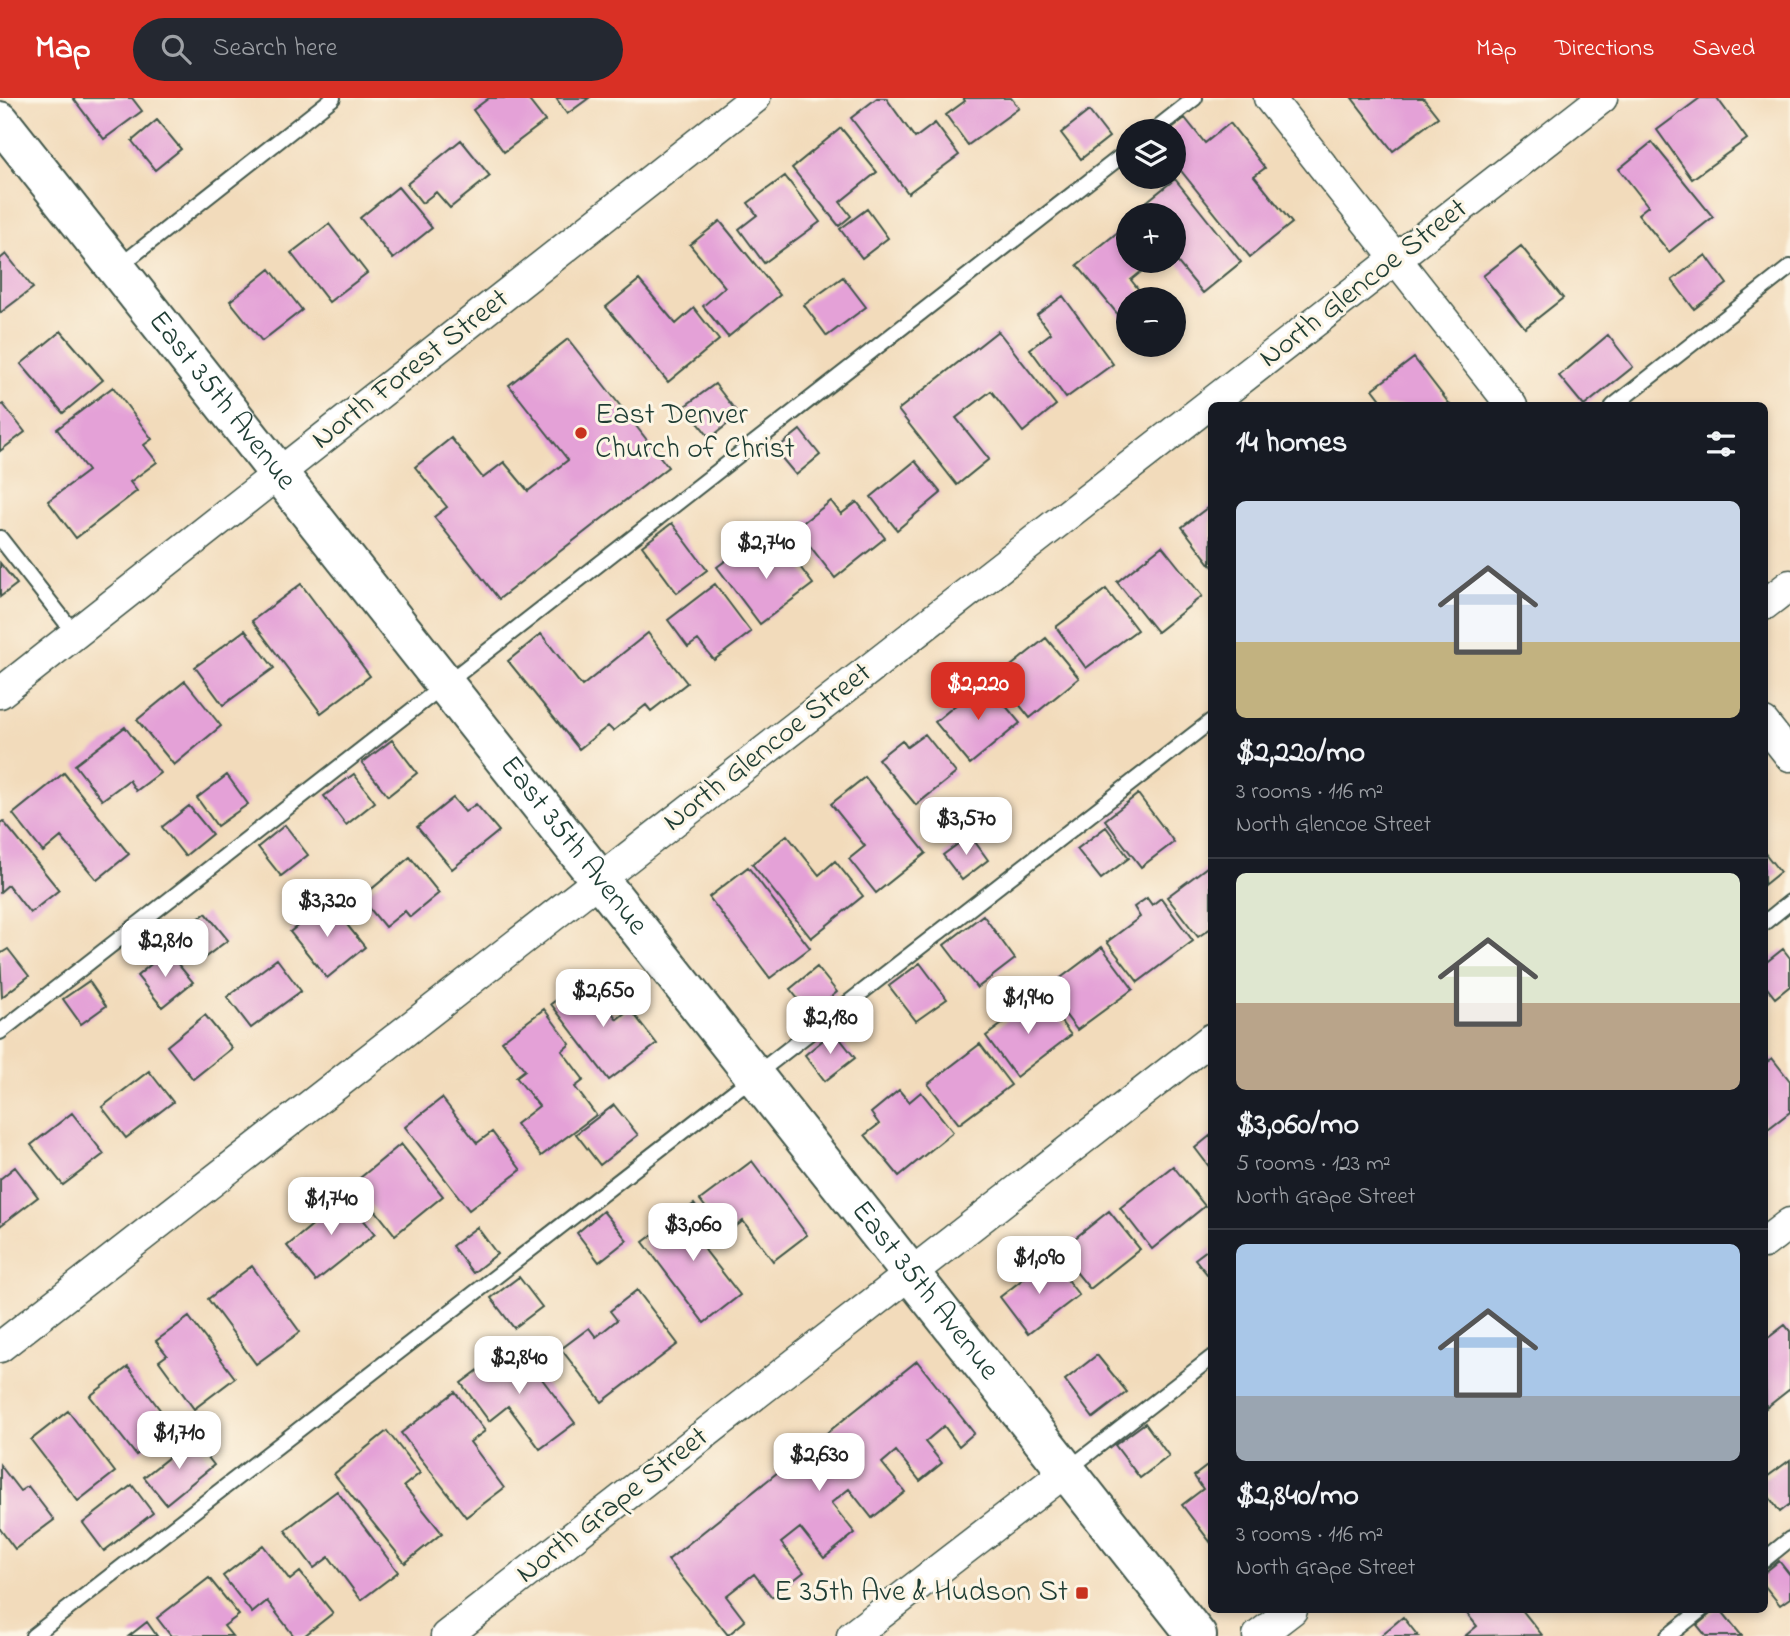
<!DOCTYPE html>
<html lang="en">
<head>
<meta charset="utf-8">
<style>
  :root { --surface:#171b24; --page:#242831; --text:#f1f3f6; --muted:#9ea1a6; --line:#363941; --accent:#d93025 }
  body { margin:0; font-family:"Indie Flower",sans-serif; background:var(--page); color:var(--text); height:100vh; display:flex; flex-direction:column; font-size:26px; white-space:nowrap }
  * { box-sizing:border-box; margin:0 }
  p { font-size:23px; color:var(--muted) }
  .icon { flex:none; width:38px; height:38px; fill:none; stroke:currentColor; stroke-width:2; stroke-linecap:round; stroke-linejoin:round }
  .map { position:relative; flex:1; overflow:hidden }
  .side { position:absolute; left:1208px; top:304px; width:560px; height:1211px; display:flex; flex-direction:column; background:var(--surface); border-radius:10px; box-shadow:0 4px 10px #0003 }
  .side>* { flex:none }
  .buttons { position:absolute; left:1116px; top:21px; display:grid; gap:14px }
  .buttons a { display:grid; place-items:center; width:70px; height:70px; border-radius:50%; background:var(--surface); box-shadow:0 4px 10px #0003; font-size:35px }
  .price { position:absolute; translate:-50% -60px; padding:0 16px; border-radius:14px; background:#fff; color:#222; font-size:23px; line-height:46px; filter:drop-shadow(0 2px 4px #0008) }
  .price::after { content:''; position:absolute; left:50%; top:42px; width:21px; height:16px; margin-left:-10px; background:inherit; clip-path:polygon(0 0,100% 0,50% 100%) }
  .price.selected { background:var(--accent); color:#fff }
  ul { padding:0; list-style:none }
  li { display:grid; align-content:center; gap:14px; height:371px; padding:0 28px }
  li+li { border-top:2px solid var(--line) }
  li span { display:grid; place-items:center; height:217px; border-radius:10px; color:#555 }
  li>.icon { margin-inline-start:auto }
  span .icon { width:126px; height:126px; fill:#fffc; stroke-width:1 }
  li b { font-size:30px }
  h2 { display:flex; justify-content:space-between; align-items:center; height:84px; padding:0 28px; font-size:30px }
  header { display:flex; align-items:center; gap:42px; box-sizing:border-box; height:98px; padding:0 35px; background:var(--accent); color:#fff }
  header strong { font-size:33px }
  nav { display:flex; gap:38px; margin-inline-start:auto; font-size:24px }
  .search { width:490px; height:63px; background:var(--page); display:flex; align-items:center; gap:18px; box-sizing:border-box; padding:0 24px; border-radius:38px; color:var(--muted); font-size:26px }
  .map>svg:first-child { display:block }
  .building { fill:#e4a1d7 }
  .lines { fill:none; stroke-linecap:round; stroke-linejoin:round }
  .lane-casing { stroke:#3f5548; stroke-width:18 }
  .street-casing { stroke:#3f5548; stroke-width:33 }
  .secondary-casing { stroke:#3f5548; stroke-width:42 }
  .lane { stroke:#fff; stroke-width:14 }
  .street { stroke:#fff; stroke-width:30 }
  .secondary { stroke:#fff; stroke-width:38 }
  .poi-dot { fill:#c8321e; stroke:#fcf5e5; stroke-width:2.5 }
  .labels { text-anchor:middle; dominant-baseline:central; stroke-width:6; stroke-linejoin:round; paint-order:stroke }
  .street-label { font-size:30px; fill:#1f3d34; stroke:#fcf5e5 }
  .poi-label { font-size:30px; fill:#1f3d34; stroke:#fcf5e5; text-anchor:start }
</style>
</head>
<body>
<header>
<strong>Map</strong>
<div class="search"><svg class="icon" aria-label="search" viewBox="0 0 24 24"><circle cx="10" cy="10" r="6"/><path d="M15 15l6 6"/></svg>Search here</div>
<nav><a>Map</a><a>Directions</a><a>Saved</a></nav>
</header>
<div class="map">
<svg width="1790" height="1538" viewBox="0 0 1790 1538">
  <rect width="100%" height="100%" fill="#fcf5e5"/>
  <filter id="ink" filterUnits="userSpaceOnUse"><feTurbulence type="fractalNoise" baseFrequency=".0143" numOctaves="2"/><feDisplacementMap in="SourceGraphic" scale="14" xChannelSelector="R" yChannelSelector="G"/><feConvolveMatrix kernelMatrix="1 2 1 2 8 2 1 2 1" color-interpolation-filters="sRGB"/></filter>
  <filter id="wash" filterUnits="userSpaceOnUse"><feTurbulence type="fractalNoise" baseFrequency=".00686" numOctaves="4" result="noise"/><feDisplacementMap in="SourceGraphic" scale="28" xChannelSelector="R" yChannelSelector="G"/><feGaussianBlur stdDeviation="1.57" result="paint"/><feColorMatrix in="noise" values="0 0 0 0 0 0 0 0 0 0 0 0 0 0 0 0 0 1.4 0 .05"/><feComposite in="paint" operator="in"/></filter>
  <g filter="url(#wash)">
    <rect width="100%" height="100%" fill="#f2dbbb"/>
    <g id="blocks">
      <path class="building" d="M73,0H132L142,13L104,41Z
        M489,0H527L545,23L504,54L473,12Z
        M556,0H589L567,16Z
        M877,0H886L915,40L935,25L959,57L908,95L851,20Z
        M963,0H1011L1019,10L968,47L946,17L965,3Z
        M1352,0H1423L1438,19L1393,53Z
        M1700,0H1717L1747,41L1692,81L1657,32Z
        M1089,13L1109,39L1081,61L1061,35Z
        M1185,20L1205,45L1230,25L1265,70L1254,78L1292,125L1250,159L1174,64V33H1168Z
        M157,22L181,51L155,72L132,43Z
        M841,30L877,74L840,104L851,118L839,128L792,70Z
        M461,42L490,78L450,110L436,94L422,105L407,86Z
        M1652,44L1713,119L1669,154L1638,116L1648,108L1619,71Z
        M785,78L820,124L764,165L739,131L757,117L748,105Z
        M1175,81L1241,164L1203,195L1174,160V117H1130Z
        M398,89L432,130L393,161L360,120Z
        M867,111L888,140L862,160L840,131Z
        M720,123L780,197L728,239L703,208L725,189L690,147Z
        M329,126L367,175L329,204L291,155Z
        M1118,134L1129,147V163H1142L1147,169L1131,182L1146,201H1129V230L1077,167Z
        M1521,148L1563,200L1525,230L1483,178Z
        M6,156L33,190L0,215V161Z
        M1706,157L1727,186L1694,211L1672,182Z
        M270,171L302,212L262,243L230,203Z
        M843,179L866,209L827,238L804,207Z
        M639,182L676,226L694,210L719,242L668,284L606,209Z
        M1063,198L1113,266L1066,300L1030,251L1051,235L1037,217Z
        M61,233L103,282L63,315L21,266Z
        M998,233L1056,307L1023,334L991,293L956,320L989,361L957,387L898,312Z
        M1608,237L1633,269L1584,308L1559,278Z
        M568,241L668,369L499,501L434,419L447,409L415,369L451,340L483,380L504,364L528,393L568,362L509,287Z
        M1414,260L1451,308H1386L1373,291Z
        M715,286L739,317L710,340L685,308Z
        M113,289L152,341L144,347L157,364L130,384L137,393L76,440L48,403L88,373L57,331Z
        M3,306L25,334L0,353V308Z
        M800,332L820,357L796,377L775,352Z
        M915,363L941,395L897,432L871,399Z
        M831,403L841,416L857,404L885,440L835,480L796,430Z
        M1211,407V467L1182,429Z
        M672,425L707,472L677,495L642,448Z
        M781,444L813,486L760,526L717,469L740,452L751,466Z
        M1162,448L1202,498L1157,534L1117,484Z
        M0,465L17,486L0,499Z
        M301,486L370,578L321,615L252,523Z
        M715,486L751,534L714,562L698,542L688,549L668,522Z
        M1106,491L1137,532L1086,570L1056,529Z
        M245,532L274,570L223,607L195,569Z
        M648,535L687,585L651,613L646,607L613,633L608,628L579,651L508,563L541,536L582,588Z
        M1046,540L1079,580L1030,620L997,579Z
        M185,583L221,628L174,667L137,622Z
        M985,583L1020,625L970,666L935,624Z
        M125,629L160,675L136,693L129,682L102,702L75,667Z
        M925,636L956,675L916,707L878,661L902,642L907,649Z
        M392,642L417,675L388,698L362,665Z
        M64,675L129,756L97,782L61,739L43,754L13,716Z
        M354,676L375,704L346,727L324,698Z
        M227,677L248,706L217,728L197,700Z
        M865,679L926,755L876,795L849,761L865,748L831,706Z
        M1138,696L1174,744L1141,769L1105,722Z
        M453,700L465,714L476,706L499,733L452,771L417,729Z
        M189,708L212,736L185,758L162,729Z
        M3,723L59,792L30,815L8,787L0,794V725Z
        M285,727L308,757L281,778L258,749Z
        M1106,729L1129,760L1101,781L1077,751Z
        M787,737L819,777L835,763L863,798L811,840L752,766Z
        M970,737L988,762L962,782L943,757Z
        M1764,754L1780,774L1764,787Z
        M410,759L439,795L410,819L405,813L385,829L361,800Z
        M1211,766V830L1198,839L1167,799Z
        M748,769L810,850L770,880L709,799Z
        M1147,800L1152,807L1161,800L1193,843L1138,884L1107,844L1140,819L1134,809Z
        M328,803L365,849L327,880L290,834Z
        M206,815L228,842L200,863L179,836Z
        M983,817L1015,861L977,890L944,847Z
        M1102,849L1133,891L1077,932L1046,891Z
        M8,851L29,878L2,899L0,856Z
        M1783,851L1790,860V888L1775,900L1764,886V866Z
        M167,853L193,884L162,909L137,878Z
        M277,861L301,893L251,930L227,899Z
        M920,865L947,901L916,923L889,888Z
        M817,869L837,894L810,916L790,891Z
        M585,880L617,921L630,911L657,946L609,982L551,906Z
        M89,883L106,908L81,926L63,901Z
        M1041,897L1071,937L1016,979L986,938Z
        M544,911L570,946L562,953L584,982L575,989L596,1017L541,1058L516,1026L539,1008L516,979L525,972L502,943Z
        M205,917L232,950L193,981L167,948Z
        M834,933L855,960L825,983L805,957Z
        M980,946L1011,987L959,1026L928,986Z
        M1772,960L1790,983V1014L1764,1034V967Z
        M149,973L173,1004L126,1040L102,1009Z
        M899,992L909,1004L921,994L953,1034L899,1078L865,1037L879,1026L871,1015Z
        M442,1000L477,1045L492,1034L521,1072L469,1112L405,1029Z
        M614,1007L638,1037L600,1067L576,1036Z
        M72,1015L104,1056L63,1087L31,1047Z
        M1211,1037V1071L1195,1050Z
        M401,1046L443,1098L395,1137L354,1085Z
        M752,1063L807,1137L773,1163L743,1123L726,1136L700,1102Z
        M1173,1068L1205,1108L1152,1151L1120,1110Z
        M15,1069L38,1099L0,1128V1081Z
        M341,1094L375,1136L316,1183L287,1148L316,1124L311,1119Z
        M694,1106L721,1141L705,1152L740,1197L704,1225L643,1144Z
        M603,1113L627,1142L599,1164L577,1135Z
        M1109,1113L1140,1151L1090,1191L1059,1153Z
        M477,1129L497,1156L473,1175L452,1148Z
        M1211,1149V1181L1195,1161Z
        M1050,1160L1079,1197L1028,1236L1000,1199Z
        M252,1168L300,1234L256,1266L208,1201Z
        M519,1179L542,1209L514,1230L491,1200Z
        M637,1192L678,1246L602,1304L561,1251L589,1230L596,1239L617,1222L610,1213Z
        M189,1219L235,1280L194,1311L159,1263L167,1257L156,1243Z
        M1785,1227L1790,1233V1291L1766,1310L1764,1243Z
        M515,1245L575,1325L540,1351L508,1308L489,1323L461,1285Z
        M1097,1257L1127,1294L1093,1320L1065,1282Z
        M917,1263L974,1335L959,1348L944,1328L925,1344L942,1365L920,1383L896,1353L882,1365L905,1394L872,1420L849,1391L831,1405L855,1435L824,1460L800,1430L781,1445L804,1474L772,1499L754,1476L726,1498L745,1523L728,1537L668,1462Z
        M128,1269L173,1329L136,1357L90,1298Z
        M455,1294L485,1333L470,1344L504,1390L466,1419L401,1335Z
        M68,1313L115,1374L78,1403L31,1342Z
        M1145,1325L1169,1358L1140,1380L1115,1347Z
        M387,1333L420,1375L404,1388L442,1435L405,1465L334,1376Z
        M193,1340L214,1367L166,1406L144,1379Z
        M1790,1362V1406L1780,1414L1764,1392V1381Z
        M1211,1365V1445L1182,1407L1203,1391L1194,1378Z
        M0,1367L20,1393L28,1388L54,1422L15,1451L0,1431Z
        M132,1387L153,1415L104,1453L83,1425Z
        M337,1393L398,1474L361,1502L329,1459L314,1470L285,1432Z
        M263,1447L290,1482L300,1474L333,1515L304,1538H294L267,1503L252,1515L223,1478Z
        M1779,1463L1790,1477V1500L1780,1507L1764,1487V1475Z
        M209,1480L239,1517L224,1528L232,1538H171L157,1520Z
        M1464,1512H1522L1542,1537L1465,1538L1477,1528Z
        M1715,1512H1721L1742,1538H1706L1697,1527Z
        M1403,1519L1418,1538H1380Z
        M147,1524L157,1538H129Z"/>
    </g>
  </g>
  <g filter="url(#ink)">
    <use href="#blocks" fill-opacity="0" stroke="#3f5548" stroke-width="2"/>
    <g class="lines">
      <defs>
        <path id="lane" d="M1153,33L1195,0
          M117,170L333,0
          M1613,308L1790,169
          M0,440L75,536
          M1764,825L1790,804
          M0,934L1129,52
          M1066,1373L1211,1260
          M1764,1462L1790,1441
          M33,1538L1211,623
          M1668,1538L1701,1512"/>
        <path id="street" d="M1269,0L1512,308
          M1764,507L1790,487
          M0,595L755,0
          M1764,625L1790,658
          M1764,1145L1790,1125
          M0,1249L1602,0
          M446,1538L1211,941
          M852,1538L1065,1374
          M1258,1538L1292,1512"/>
        <g id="secondary">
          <path id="s1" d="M0,23L1197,1538"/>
        </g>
      </defs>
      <use href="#lane" class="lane-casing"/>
      <use href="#street" class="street-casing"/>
      <use href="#secondary" class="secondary-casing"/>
      <use href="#lane" class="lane"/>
      <use href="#street" class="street"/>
      <use href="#secondary" class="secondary"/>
    </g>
  </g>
  <g class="poi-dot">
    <circle cx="581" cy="335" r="7"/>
    <rect x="1075" y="1488" width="14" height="14" rx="3.5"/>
  </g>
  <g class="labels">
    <g class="street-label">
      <text transform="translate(1364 186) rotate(-38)">North Glencoe Street</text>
      <text transform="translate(411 272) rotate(-38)">North Forest Street</text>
      <text stroke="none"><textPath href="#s1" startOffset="357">East 35th Avenue</textPath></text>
      <text transform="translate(768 650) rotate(-38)">North Glencoe Street</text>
      <text stroke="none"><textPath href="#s1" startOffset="924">East 35th Avenue</textPath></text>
      <text stroke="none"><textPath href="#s1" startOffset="1491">East 35th Avenue</textPath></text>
      <text transform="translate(613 1408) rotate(-38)">North Grape Street</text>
    </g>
    <g class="poi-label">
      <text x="595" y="318">East Denver<tspan x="595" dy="34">Church of Christ</tspan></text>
      <text x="1068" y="1495" text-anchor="end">E 35th Ave &amp; Hudson St</text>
    </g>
  </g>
</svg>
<div class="buttons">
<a><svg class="icon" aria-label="layers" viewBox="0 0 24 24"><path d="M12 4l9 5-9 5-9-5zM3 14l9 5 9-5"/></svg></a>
<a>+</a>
<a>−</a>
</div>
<b class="price" style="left:766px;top:483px">$2,740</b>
<b class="price selected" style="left:978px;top:624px">$2,220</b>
<b class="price" style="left:966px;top:759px">$3,570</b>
<b class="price" style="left:327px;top:841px">$3,320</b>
<b class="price" style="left:165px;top:881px">$2,810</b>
<b class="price" style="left:603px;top:931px">$2,650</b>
<b class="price" style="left:1028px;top:938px">$1,940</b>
<b class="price" style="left:830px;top:958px">$2,180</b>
<b class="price" style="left:331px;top:1139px">$1,740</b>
<b class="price" style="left:693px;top:1165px">$3,060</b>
<b class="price" style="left:1039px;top:1198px">$1,090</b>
<b class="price" style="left:519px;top:1298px">$2,840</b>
<b class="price" style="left:179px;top:1373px">$1,710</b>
<b class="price" style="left:819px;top:1395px">$2,630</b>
<section class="side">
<h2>14 homes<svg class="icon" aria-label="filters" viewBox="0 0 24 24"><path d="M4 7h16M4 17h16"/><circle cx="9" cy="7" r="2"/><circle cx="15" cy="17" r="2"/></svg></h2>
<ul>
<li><span style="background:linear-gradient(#c9d6e8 65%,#c2b280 0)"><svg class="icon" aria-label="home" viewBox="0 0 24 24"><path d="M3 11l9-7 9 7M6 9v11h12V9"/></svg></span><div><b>$2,220/mo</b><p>3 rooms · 116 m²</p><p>North Glencoe Street</p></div></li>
<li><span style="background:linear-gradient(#dfe7d0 60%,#b9a48a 0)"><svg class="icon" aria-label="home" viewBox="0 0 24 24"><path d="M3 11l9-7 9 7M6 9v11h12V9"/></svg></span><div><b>$3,060/mo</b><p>5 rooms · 123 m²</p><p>North Grape Street</p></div></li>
<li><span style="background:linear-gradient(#a9c7e8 70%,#9aa5b1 0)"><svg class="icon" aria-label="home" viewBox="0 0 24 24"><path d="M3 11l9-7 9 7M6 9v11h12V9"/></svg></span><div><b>$2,840/mo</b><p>3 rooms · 116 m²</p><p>North Grape Street</p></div></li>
</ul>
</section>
</div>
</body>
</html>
